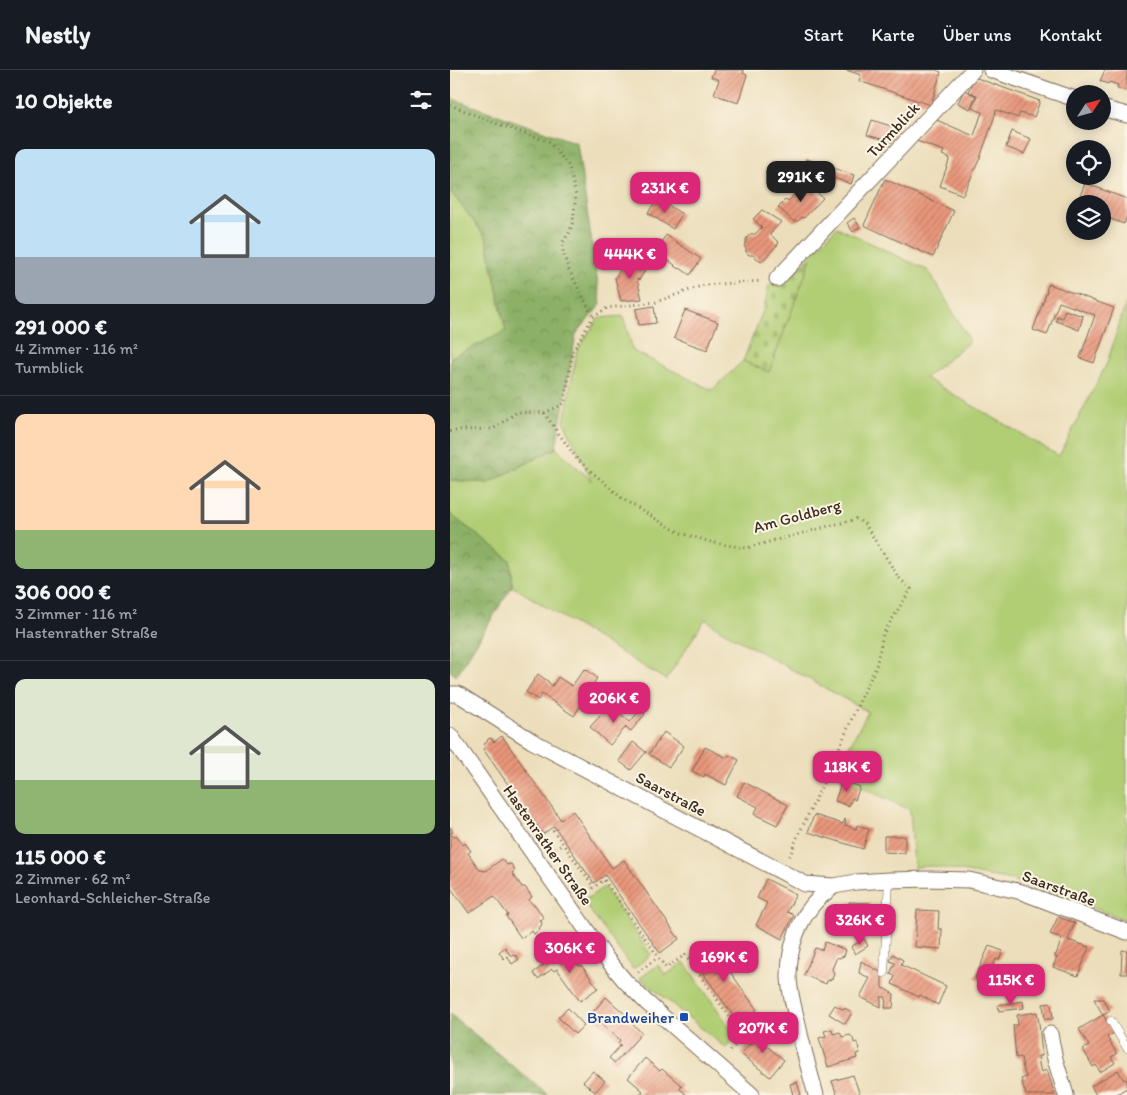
<!DOCTYPE html>
<html lang="de">
<head>
<meta charset="utf-8">
<style>
  :root { --surface:#171b24; --page:#242831; --text:#f1f3f6; --muted:#9ea1a6; --line:#363941; --accent:#db2777 }
  body { margin:0; font-family:Itim,sans-serif; background:var(--page); color:var(--text); height:100vh; display:flex; flex-direction:column; font-size:19px; white-space:nowrap }
  * { box-sizing:border-box; margin:0 }
  p { font-size:16px; color:var(--muted) }
  .icon { flex:none; width:28px; height:28px; fill:none; stroke:currentColor; stroke-width:2; stroke-linecap:round; stroke-linejoin:round }
  .map { position:relative; flex:1; overflow:hidden }
  .panel { display:flex; flex-direction:column; background:var(--surface); width:450px }
  .panel>* { flex:none }
  .needle { width:32px; rotate:54deg }
  .controls { position:absolute; left:616px; top:15px; display:grid; gap:10px }
  .controls a { display:grid; place-items:center; width:45px; height:45px; border-radius:50%; background:var(--surface); box-shadow:0 2px 12px #0003; font-size:25px }
  .price { position:absolute; translate:-50% -42px; padding:0 11px; border-radius:10px; background:var(--accent); color:#fff; font-size:16px; line-height:32px; filter:drop-shadow(0 1px 2px #0008) }
  .price::after { content:''; position:absolute; left:50%; top:30px; width:15px; height:11px; margin-left:-8px; background:inherit; clip-path:polygon(0 0,100% 0,50% 100%) }
  .price.current { background:#222; color:#fff }
  ul { padding:0; list-style:none }
  li { display:grid; align-content:center; gap:10px; height:265px; padding:0 15px }
  li+li { border-top:1px solid var(--line) }
  li span { display:grid; place-items:center; height:155px; border-radius:10px; color:#555 }
  li>.icon { margin-inline-start:auto }
  span .icon { width:90px; height:90px; fill:#fffc; stroke-width:1 }
  li b { font-size:21px }
  h2 { display:flex; justify-content:space-between; align-items:center; height:60px; padding:0 15px; font-size:21px }
  header { display:flex; align-items:center; gap:30px; box-sizing:border-box; height:70px; padding:0 25px; background:var(--surface); border-bottom:1px solid var(--line) }
  header strong { font-size:24px }
  nav { display:flex; gap:28px; margin-inline-start:auto; font-size:18px }
  main { display:flex; flex:1; min-height:0 }
  .map>svg:first-child { display:block }
  .green { fill:#b1ce75; stroke:#767c4a }
  .forest { fill:url(#forest-crowns); stroke:#646e42 }
  .cemetery { fill:url(#cemetery-stones); stroke:#767c4a }
  .building { fill:url(#building-hatch) }
  .lines { fill:none; stroke-linecap:round; stroke-linejoin:round }
  .service-casing { stroke:#796955; stroke-width:9 }
  .minor-casing { stroke:#796955; stroke-width:17 }
  .path { stroke:#796955; stroke-width:3; stroke-dasharray:1 4; stroke-linecap:butt }
  .service { stroke:#fff; stroke-width:8 }
  .minor { stroke:#fff; stroke-width:15 }
  .transit-dot { fill:#1a4fb4; stroke:#fcf5e5; stroke-width:2 }
  .labels { text-anchor:middle; dominant-baseline:central; stroke-width:4; stroke-linejoin:round; paint-order:stroke }
  .street-label { font-size:16px; fill:#3b2a1e; stroke:#fcf5e5 }
  .transit-label { font-size:16px; fill:#164399; stroke:#fcf5e5; text-anchor:end }
</style>
</head>
<body>
<header>
<strong>Nestly</strong>
<nav><a>Start</a><a>Karte</a><a>Über uns</a><a>Kontakt</a></nav>
</header>
<main>
<section class="panel">
<h2>10 Objekte<svg class="icon" aria-label="filters" viewBox="0 0 24 24"><path d="M4 7h16M4 17h16"/><circle cx="9" cy="7" r="2"/><circle cx="15" cy="17" r="2"/></svg></h2>
<ul>
<li><span style="background:linear-gradient(#bfe0f5 70%,#9aa5b1 0)"><svg class="icon" aria-label="home" viewBox="0 0 24 24"><path d="M3 11l9-7 9 7M6 9v11h12V9"/></svg></span><div><b>291 000 €</b><p>4 Zimmer · 116 m²</p><p>Turmblick</p></div></li>
<li><span style="background:linear-gradient(#ffd9b3 75%,#8fb573 0)"><svg class="icon" aria-label="home" viewBox="0 0 24 24"><path d="M3 11l9-7 9 7M6 9v11h12V9"/></svg></span><div><b>306 000 €</b><p>3 Zimmer · 116 m²</p><p>Hastenrather Straße</p></div></li>
<li><span style="background:linear-gradient(#dfe7d0 65%,#8fb573 0)"><svg class="icon" aria-label="home" viewBox="0 0 24 24"><path d="M3 11l9-7 9 7M6 9v11h12V9"/></svg></span><div><b>115 000 €</b><p>2 Zimmer · 62 m²</p><p>Leonhard-Schleicher-Straße</p></div></li>
</ul>
</section>
<div class="map">
<svg width="677" height="1025" viewBox="0 0 677 1025">
  <defs>
    <pattern id="forest-crowns" width="20" height="18" patternUnits="userSpaceOnUse" patternTransform="scale(1.25)"><rect width="20" height="18" fill="#8cb166"/><path d="M2 6a3 3 0 1 1 6 0M12 15a3 3 0 1 1 6 0" fill="none" stroke="#749053"/></pattern>
    <pattern id="cemetery-stones" width="16" height="16" patternUnits="userSpaceOnUse" patternTransform="scale(1.25)"><rect width="16" height="16" fill="#b1ce75"/><path d="M2 7V4a2 2 0 0 1 4 0v3zM10 15v-3a2 2 0 0 1 4 0v3z" fill="#99b165"/></pattern>
    <pattern id="building-hatch" width="6" height="6" patternUnits="userSpaceOnUse" patternTransform="scale(1.25)"><rect width="6" height="6" fill="#e9977c"/><path d="M-1 1l2-2M0 6l6-6M5 7l2-2" fill="none" stroke="#be7b65"/></pattern>
  </defs>
  <rect width="100%" height="100%" fill="#fcf5e5"/>
  <filter id="ink" filterUnits="userSpaceOnUse"><feTurbulence type="fractalNoise" baseFrequency=".02" numOctaves="2"/><feDisplacementMap in="SourceGraphic" scale="10" xChannelSelector="R" yChannelSelector="G"/><feConvolveMatrix kernelMatrix="1 2 1 2 8 2 1 2 1" color-interpolation-filters="sRGB"/></filter>
  <filter id="wash" filterUnits="userSpaceOnUse"><feTurbulence type="fractalNoise" baseFrequency=".0096" numOctaves="4" result="noise"/><feDisplacementMap in="SourceGraphic" scale="20" xChannelSelector="R" yChannelSelector="G"/><feGaussianBlur stdDeviation="1.12" result="paint"/><feColorMatrix in="noise" values="0 0 0 0 0 0 0 0 0 0 0 0 0 0 0 0 0 1.4 0 .05"/><feComposite in="paint" operator="in"/></filter>
  <g filter="url(#wash)">
    <rect width="100%" height="100%" fill="#ecdebb"/>
    <path class="green" d="M0,121L36,167L56,262L0,288Z
      M387,157L479,201L520,271L475,308L609,386L657,293L677,230V850L562,810L482,796L464,797L460,740L384,704L418,642L269,559L255,549L216,610L62,516L60,490L0,444V410L38,413L106,378L142,411L114,352L127,280L149,248L173,246L183,281L262,320L293,291L319,302L360,190L337,210Z
      M154,817L201,885L183,899L133,831Z
      M234,892L286,966L276,978L190,908L208,895L216,905Z"/>
    <path class="forest" d="M0,28L127,73L151,234L126,264L106,378L38,413L0,410V288L56,261L36,167L0,121Z
      M0,444L60,490L62,516L6,606L0,601Z
      M0,944L98,1025H0Z"/>
    <path class="cemetery" d="M361,189L319,302L293,291L314,238L319,215L337,210Z"/>
    <g id="blocks">
      <path class="building" d="M264,0H292L294,1L293,3L297,5L288,33L264,24L269,10L261,7Z
        M396,0H486L491,2L481,35L409,11L411,5Z
        M655,0H677V21L667,18L668,15L659,12L658,14L650,11Z
        M524,7L590,31L584,47L570,43L568,48L546,40L545,45L530,88L513,125L490,116L500,88L492,85L494,81L464,70L484,49L524,66L532,42L522,38L527,25L518,22Z
        M514,20L526,26L520,39L508,33Z
        M422,50L447,58L442,72L417,65Z
        M562,61L581,69L574,84L556,77Z
        M356,89L404,105L401,114L378,106V105L354,97Z
        M361,101L376,106L373,114L358,109Z
        M435,109L504,141L483,187L414,155Z
        M356,113L373,128L354,148L352,147L348,151H343L328,137L336,129L338,131Z
        M635,113L677,129V146L674,154L652,146V134H627Z
        M207,128L232,144L223,159L198,143Z
        M312,140L331,152L320,164L329,173L311,192L303,185H299L296,182V178L294,176L296,173V169L300,164H305L312,157L303,149Z
        M404,148L410,157L403,162L397,153Z
        M216,165L251,189L240,205L230,198L229,199L224,196L225,195L205,181Z
        M183,187L198,196L189,210L187,209L192,229L171,231L165,208L173,195L177,198Z
        M599,214L664,238L644,293L630,288L645,245L609,232L597,265L583,260L597,221H596L597,218Z
        M204,236L206,253L189,255L186,239Z
        M235,240L268,252L257,280L224,268Z
        M615,240L633,246L629,260L606,251L607,246L612,248Z
        M134,599L135,600L136,599L147,608L136,625L137,626L124,646L92,624L88,630L76,622L88,604L99,612V613L102,616L108,607L122,616Z
        M160,635L180,652L190,640L195,644L181,661L176,657L160,675L140,657Z
        M214,662L234,676L219,697L199,684Z
        M52,666L111,750L123,741L162,798L174,790L229,869L210,883L155,805L144,813L104,756L93,764L33,679L36,677L34,674L37,672L38,669L41,668L44,672Z
        M183,672L196,682L181,700L169,691Z
        M255,677L277,688L279,685L289,690L276,715L255,704L254,707L242,701Z
        M392,710L410,717L405,730L402,728L399,736L385,731Z
        M294,712L338,735L327,755L304,744L308,737L287,726Z
        M364,745L393,754L395,749L396,750L395,755L406,759L407,755L419,759L413,779L358,762Z
        M0,757L3,762L0,763L4,768L6,766L13,775L15,773L21,781L18,783L30,800L36,801L52,789L57,795L61,794L65,800L62,803L72,817H75L82,827L79,830L83,835H85L93,847V849L90,850L92,853L91,856L89,858L90,859L84,864L82,861L71,868L56,846L58,845L44,826L19,843L0,817Z
        M434,766H455V783L434,782Z
        M316,809L346,824L337,842L344,845L332,869L306,855L317,833L307,828Z
        M399,832L420,833L418,862L394,861L395,850H398Z
        M467,840L489,841L488,859H492L491,879L465,877Z
        M608,847L625,853L618,870L639,877L628,906L603,897L607,887H605V884L606,885L612,868L600,864Z
        M414,869L418,876L405,884L401,877Z
        M375,872L396,880L394,886L389,888L387,887L382,899L384,904L382,909L377,911L376,914L354,905L365,878L372,880Z
        M260,873L307,940L289,954L241,886Z
        M539,876L553,881L549,890L546,889L540,902L554,907L549,918L525,908Z
        M55,877L60,885L67,886L69,889L62,894L57,886L54,889L49,882Z
        M116,878L129,896L131,895L148,918L130,931L107,899L104,901L102,899L88,909L83,903Z
        M672,880L677,881V904H671Z
        M443,884L453,890L451,895L496,916L488,935L470,925L469,927L442,914L445,906L440,904L445,893L440,891Z
        M411,891L432,903V918L435,919L444,924L443,938H435L436,927H431V937L410,927L420,908L409,903Z
        M156,927L177,946L176,948L192,963L165,993L159,988L171,975L168,973L170,970L141,944Z
        M644,929H653L660,941L653,945Z
        M573,931L574,938L549,941L548,935Z
        M601,933L603,949H595L593,934Z
        M385,935L394,940L395,938L402,943L395,954L379,944Z
        M118,938L134,955L125,964L108,947Z
        M587,942L589,953L592,986H588L589,994L591,1002L597,1000L605,1025H576L571,1009L576,1007L573,998L571,987L566,988L563,955H568L567,945Z
        M653,945L664,963L657,967L667,984L661,987L665,993L650,1002L646,995L643,997L633,979L639,976L629,959Z
        M312,956L321,964L313,973L334,990L320,1007L291,984L306,967L305,966Z
        M382,959L383,964L390,962L392,967L400,965L403,968L404,973L407,972L410,983L406,984L407,988L378,997L369,968L376,966L374,961Z
        M195,988L210,1001L212,999L232,1016L230,1019L237,1025H191L190,1024L193,1021L178,1008Z
        M668,1000L673,1009L677,1010V1018L665,1025H646L641,1016Z
        M143,1001L155,1011L145,1022L133,1012Z
        M403,1005L410,1025H387L382,1011Z
        M347,1012L351,1025H343L340,1014Z"/>
    </g>
  </g>
  <g filter="url(#ink)">
    <use href="#blocks" fill-opacity="0" stroke="#796955" stroke-width="1"/>
    <g class="lines">
      <defs>
        <path id="service" d="M434,903L439,810
          M661,951L677,978"/>
        <path id="minor" d="M541,0L625,29
          M652,38L677,45
          M327,209L523,0
          M0,624H8L82,671L355,814L384,816L406,812L439,810L480,809L519,810L572,822L677,862
          M0,665L156,888L175,911L196,932L302,1025
          M600,964L605,989L616,1025
          M366,1025C359,1000 352,975 347,950C343,935 339,920 339,905C339,876 349,848 369,828C374,824 379,820 384,816"/>
      </defs>
      <use href="#service" class="service-casing"/>
      <use href="#minor" class="minor-casing"/>
      <path class="path" d="M0,35L45,53L99,72L119,96L126,126L123,152L119,163L113,172V183L119,200L143,247
        M94,343L127,389L174,430L228,462L264,473L296,478L406,449L414,453L449,508L461,519L433,564L426,597L410,630L380,699L347,768L339,788
        M0,362L10,360L43,359L67,342L94,343L114,334L123,281L143,247L148,244L157,238L206,232L254,215L312,211
        M103,760L144,817
        M101,782L113,774
        M130,827L154,810L216,898L235,885L290,961C292,969 283,977 278,983
        M188,902L208,887"/>
      <use href="#service" class="service"/>
      <use href="#minor" class="minor"/>
    </g>
  </g>
  <rect class="transit-dot" x="229" y="942" width="10" height="10" rx="2.5"/>
  <g class="labels">
    <g class="street-label">
      <text transform="translate(443 60) rotate(-47)">Turmblick</text>
      <text transform="translate(347 446) rotate(-15)">Am Goldberg</text>
      <text transform="translate(221 724) rotate(28)">Saarstraße</text>
      <text transform="translate(98 775) rotate(55)">Hastenrather Straße</text>
      <text transform="translate(609 818) rotate(20)">Saarstraße</text>
    </g>
    <g class="transit-label">
      <text x="224" y="947">Brandweiher</text>
    </g>
  </g>
</svg>
<div class="controls">
<a><svg class="needle" viewBox="-14 -14 28 28"><path d="M0-13l5 13h-10z" fill="#e53935"/><path d="M0 13l5-13h-10z" fill="#9ea1a6"/></svg></a>
<a><svg class="icon" aria-label="locate" viewBox="0 0 24 24"><circle cx="12" cy="12" r="6"/><path d="M12 2v4M12 18v4M2 12h4M18 12h4"/></svg></a>
<a><svg class="icon" aria-label="layers" viewBox="0 0 24 24"><path d="M12 4l9 5-9 5-9-5zM3 14l9 5 9-5"/></svg></a>
</div>
<b class="price current" style="left:351px;top:133px">291K €</b>
<b class="price" style="left:215px;top:144px">231K €</b>
<b class="price" style="left:180px;top:210px">444K €</b>
<b class="price" style="left:164px;top:654px">206K €</b>
<b class="price" style="left:397px;top:723px">118K €</b>
<b class="price" style="left:410px;top:876px">326K €</b>
<b class="price" style="left:120px;top:904px">306K €</b>
<b class="price" style="left:274px;top:913px">169K €</b>
<b class="price" style="left:561px;top:936px">115K €</b>
<b class="price" style="left:313px;top:984px">207K €</b>
</div>
</main>
</body>
</html>
